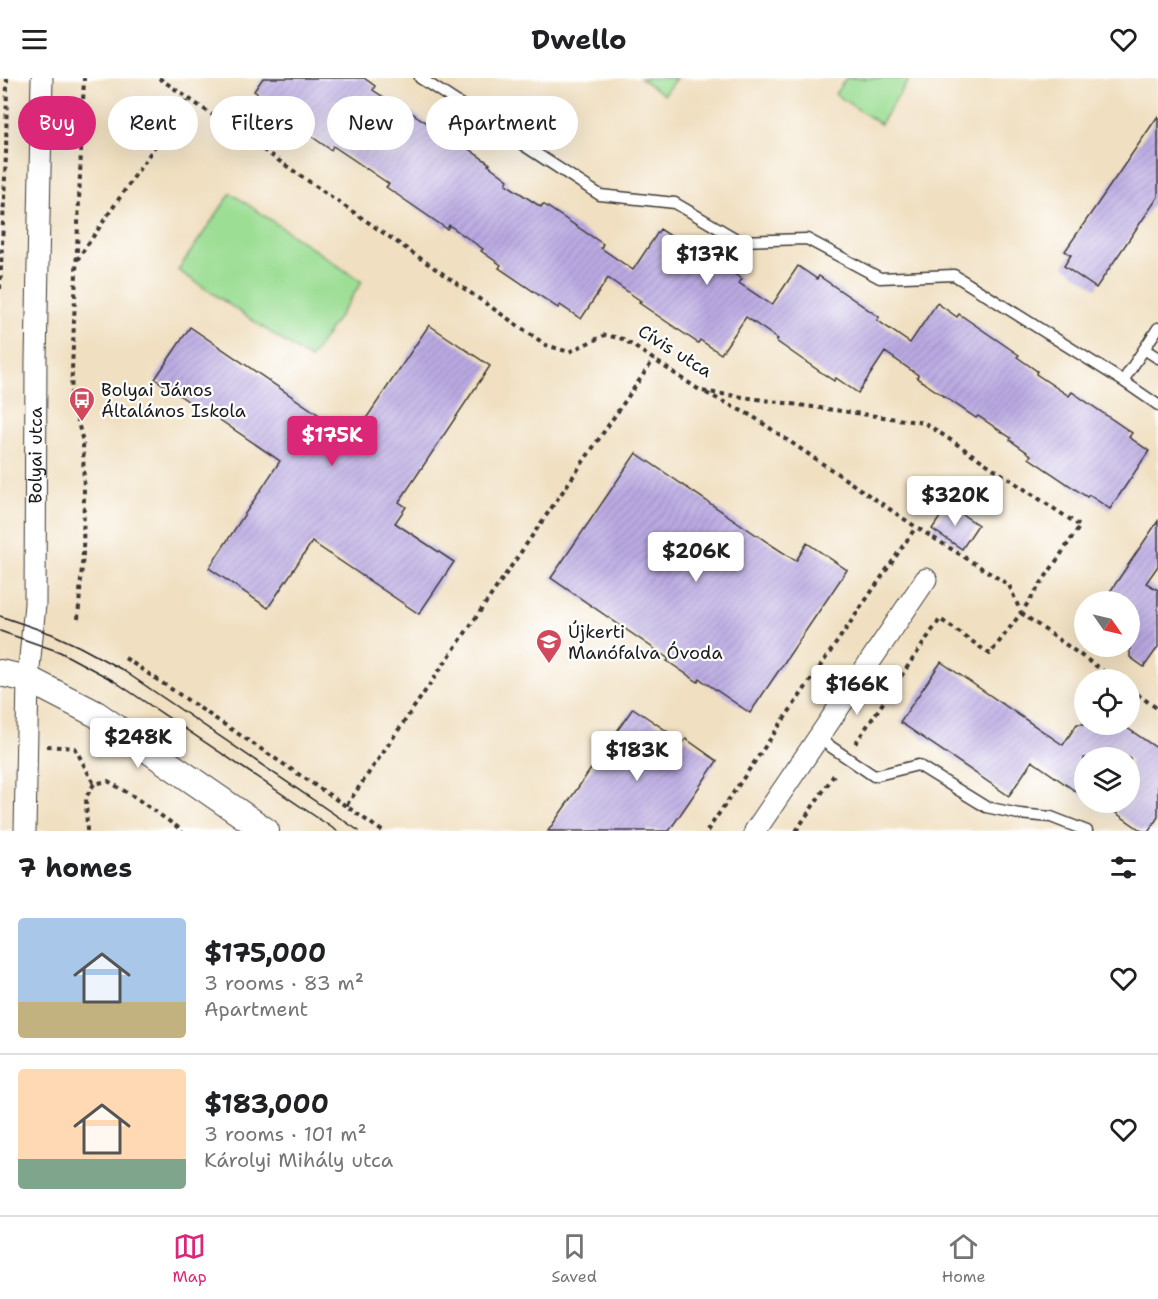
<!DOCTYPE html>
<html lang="en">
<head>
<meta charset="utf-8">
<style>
  :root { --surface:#fff; --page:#f2f2f2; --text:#202124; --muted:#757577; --line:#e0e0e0; --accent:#db2777 }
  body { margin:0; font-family:"Shantell Sans",sans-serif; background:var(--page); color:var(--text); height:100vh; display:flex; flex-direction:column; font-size:22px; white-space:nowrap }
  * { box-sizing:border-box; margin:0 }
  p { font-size:20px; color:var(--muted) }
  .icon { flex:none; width:33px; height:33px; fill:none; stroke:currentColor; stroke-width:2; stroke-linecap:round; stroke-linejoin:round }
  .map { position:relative; height:753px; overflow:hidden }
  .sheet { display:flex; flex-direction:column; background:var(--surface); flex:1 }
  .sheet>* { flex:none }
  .hud { position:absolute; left:18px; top:18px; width:600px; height:54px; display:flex; gap:12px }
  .needle { width:39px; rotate:124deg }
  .tools { position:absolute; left:1074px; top:513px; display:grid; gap:12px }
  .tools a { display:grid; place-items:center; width:66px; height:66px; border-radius:50%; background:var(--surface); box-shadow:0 6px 24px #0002; font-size:30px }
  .price { position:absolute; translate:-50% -51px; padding:0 14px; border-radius:6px; background:#fff; color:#222; font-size:20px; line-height:39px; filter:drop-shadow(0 2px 3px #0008) }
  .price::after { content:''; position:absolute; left:50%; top:36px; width:18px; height:14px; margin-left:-9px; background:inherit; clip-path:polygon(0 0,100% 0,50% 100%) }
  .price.on { background:var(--accent); color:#fff }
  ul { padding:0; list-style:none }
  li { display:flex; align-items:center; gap:18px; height:150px; padding:0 18px }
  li+li { border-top:2px solid var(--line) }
  li span { display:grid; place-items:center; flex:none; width:168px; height:120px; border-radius:6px; color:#555 }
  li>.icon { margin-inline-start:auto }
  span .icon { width:72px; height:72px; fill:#fffc; stroke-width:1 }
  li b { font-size:26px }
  h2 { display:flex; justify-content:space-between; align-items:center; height:72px; padding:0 18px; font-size:26px }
  .tag { padding:0 21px; border-radius:27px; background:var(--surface); box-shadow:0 6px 24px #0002; font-size:21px; line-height:54px }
  .tag.on { background:var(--accent); color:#fff }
  header { display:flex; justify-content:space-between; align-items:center; height:78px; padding:0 18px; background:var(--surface); font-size:27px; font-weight:700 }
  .dock { display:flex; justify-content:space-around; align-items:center; height:84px; border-top:2px solid var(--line); background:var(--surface); font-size:16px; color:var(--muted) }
  .dock a { display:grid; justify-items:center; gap:3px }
  .dock .on { color:var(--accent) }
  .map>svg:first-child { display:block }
  .green { fill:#9dde95; stroke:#5c7d58; stroke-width:1.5 }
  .building { fill:url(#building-hatch) }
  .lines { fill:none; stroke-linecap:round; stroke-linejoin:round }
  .service-casing { stroke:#3c3935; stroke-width:13 }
  .minor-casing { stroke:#3c3935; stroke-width:23 }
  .tertiary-casing { stroke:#3c3935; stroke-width:28 }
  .path { stroke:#3c3935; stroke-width:4; stroke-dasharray:4.5 4.5; stroke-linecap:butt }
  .service { stroke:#fff; stroke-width:10 }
  .minor { stroke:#fff; stroke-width:21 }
  .tertiary { stroke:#fff; stroke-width:26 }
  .tram { stroke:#1c1c1c; stroke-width:1.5 }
  .labels { text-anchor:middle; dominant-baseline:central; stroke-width:4.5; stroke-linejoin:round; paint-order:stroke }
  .street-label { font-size:18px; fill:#1c1c1c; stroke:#fff }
  .poi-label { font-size:18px; fill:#1c1c1c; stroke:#fff; text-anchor:start }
</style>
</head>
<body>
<header><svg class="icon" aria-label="menu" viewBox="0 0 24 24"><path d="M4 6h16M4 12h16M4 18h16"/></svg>Dwello<svg class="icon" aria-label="heart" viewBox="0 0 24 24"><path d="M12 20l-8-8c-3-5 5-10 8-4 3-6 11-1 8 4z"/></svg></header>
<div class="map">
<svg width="1158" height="753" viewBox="0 0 1158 753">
  <defs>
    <pattern id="building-hatch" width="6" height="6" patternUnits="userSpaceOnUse" patternTransform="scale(1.5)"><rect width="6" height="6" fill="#baa9e2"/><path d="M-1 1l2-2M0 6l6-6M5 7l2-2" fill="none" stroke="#9f91c1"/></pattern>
  </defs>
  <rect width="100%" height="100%" fill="#fff"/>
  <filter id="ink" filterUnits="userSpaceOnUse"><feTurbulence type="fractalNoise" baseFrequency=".0167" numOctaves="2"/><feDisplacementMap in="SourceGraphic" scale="12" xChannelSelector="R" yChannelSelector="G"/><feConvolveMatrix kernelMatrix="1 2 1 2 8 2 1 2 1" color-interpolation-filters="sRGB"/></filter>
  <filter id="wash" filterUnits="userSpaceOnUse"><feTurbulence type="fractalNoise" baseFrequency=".008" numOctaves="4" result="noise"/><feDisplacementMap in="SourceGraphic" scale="24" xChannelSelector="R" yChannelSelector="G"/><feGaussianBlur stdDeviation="1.35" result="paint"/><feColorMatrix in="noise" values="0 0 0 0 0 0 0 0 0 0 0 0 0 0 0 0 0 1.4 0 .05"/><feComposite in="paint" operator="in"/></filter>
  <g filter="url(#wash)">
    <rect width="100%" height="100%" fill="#f0dfc0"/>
    <path class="green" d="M640,0H676L664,17Z
      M846,0H910L880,46L835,16Z
      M231,115L362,204L310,281L178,192Z"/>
    <g id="blocks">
      <path class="building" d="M263,0H364L375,8L373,12L407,35L409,33L430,47L431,45L490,86L488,87L508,102L506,106L541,129L543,126L603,166L601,170L633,192L660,151L680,164L682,161L742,201L739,205L772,227L798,188L817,201L819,198L879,239L877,242L910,265L937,225L957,239L959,236L1019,277L1017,279L1037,293L1036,296L1069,318L1072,314L1132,355L1129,359L1149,373L1110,431L1089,417L1087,419L1029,380L1031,377L1010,362L1011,360L978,338L976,340L917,300L918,297L885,274L858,315L836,300L834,303L806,284L776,263L778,261L746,239L721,276L700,262L698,265L639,225L641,223L608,200L581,241L560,227L558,230L499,190L501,187L481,173L483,171L449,147L447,151L386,109L389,106L354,82L333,68L331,72L272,31L275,28L254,13Z
        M1158,38V119L1096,210L1064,188L1071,177L1065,173Z
        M429,247L490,288L399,424L406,429L395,445L454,484L419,536L312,464L268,530L209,490L280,383L195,325L194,327L155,301L190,249L353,360Z
        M636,375L755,456L796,483L807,465L847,492L750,635L700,601L698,604L667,583L669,581L551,500Z
        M948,427L978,447L962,471L932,451Z
        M1158,443V488L1146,505L1158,512V569L1144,589L1130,579V524H1103Z
        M941,584L1063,667L1077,646H1121L1158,671V739L1149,753H1142L1100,724H1130V680H1084V719L1032,683L1009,718L900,644Z
        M633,630L683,664L686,661L717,683L669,753H548Z"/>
    </g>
  </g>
  <g filter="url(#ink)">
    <use href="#blocks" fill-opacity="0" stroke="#3c3935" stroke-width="1.5"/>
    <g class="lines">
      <defs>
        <path id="service" d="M420,0L600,117L675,125L740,163L807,161L880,200L954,197L1123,303L1158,327
          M1144,271L1158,280
          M1123,303L1158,250
          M818,660L874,698L918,687L986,729L1019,736L1051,739L1087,753"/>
        <g id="minor">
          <path id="s1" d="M25,753L28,601L35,526L36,281L42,0"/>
          <path d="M755,753L926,501"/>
        </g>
        <path id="tertiary" d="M0,595L28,601L96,636L266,753"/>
      </defs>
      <use href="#service" class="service-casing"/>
      <use href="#minor" class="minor-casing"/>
      <use href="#tertiary" class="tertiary-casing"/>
      <path class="path" d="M159,0L546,267L569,274L605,257L623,261L701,313L925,345L1080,448L1021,535L990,576L940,541L855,666
        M77,182L188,20
        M0,211L6,77L7,0
        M706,315L752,338L916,449L1009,507L1021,535
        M1021,535L1116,602
        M78,541L83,475L84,417L83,364L71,317L84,0
        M125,580L346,728
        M1130,611L1158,631
        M47,668L75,670L94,706
        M87,753L86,719L94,706L108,703L136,720L183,753
        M382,753L346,728L654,281
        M707,753L916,449
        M796,753L836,694"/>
      <use href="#service" class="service"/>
      <use href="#minor" class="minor"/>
      <use href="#tertiary" class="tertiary"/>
      <path class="tram" d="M0,538L52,556L80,569L121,591L359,753
        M0,553L60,574L114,603L337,753"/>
    </g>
  </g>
  <defs>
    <symbol id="bus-pin" viewBox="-11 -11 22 30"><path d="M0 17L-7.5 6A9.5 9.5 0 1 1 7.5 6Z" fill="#d1495b" stroke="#fff"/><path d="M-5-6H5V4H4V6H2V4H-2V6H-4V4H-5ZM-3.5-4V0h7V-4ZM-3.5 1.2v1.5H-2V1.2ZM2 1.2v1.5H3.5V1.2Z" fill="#fff"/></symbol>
    <symbol id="school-pin" viewBox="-11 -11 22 30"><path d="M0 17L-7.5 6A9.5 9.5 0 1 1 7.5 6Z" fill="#d1495b" stroke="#fff"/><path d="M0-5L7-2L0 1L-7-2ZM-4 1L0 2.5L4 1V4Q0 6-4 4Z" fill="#fff"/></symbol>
  </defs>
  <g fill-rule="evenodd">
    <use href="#bus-pin" x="67" y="307" width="30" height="40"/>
    <use href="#school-pin" x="534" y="549" width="30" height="40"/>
  </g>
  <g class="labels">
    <g class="street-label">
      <text transform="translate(675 273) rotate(32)">Cívis utca</text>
      <text stroke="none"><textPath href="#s1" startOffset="376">Bolyai utca</textPath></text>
    </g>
    <g class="poi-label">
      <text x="101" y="312">Bolyai János<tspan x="101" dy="21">Általános Iskola</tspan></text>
      <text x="568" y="554">Újkerti<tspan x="568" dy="21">Manófalva Óvoda</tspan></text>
    </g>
  </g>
</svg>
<div class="tools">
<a><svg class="needle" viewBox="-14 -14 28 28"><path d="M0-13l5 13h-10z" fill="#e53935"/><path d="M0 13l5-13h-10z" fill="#757577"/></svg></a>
<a><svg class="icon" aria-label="locate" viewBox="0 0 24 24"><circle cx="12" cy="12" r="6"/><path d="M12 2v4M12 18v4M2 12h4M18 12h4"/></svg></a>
<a><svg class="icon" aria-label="layers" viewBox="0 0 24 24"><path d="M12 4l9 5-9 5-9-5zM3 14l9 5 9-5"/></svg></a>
</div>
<b class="price" style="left:707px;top:208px">$137K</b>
<b class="price on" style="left:332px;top:389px">$175K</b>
<b class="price" style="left:955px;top:449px">$320K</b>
<b class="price" style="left:696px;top:505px">$206K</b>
<b class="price" style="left:857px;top:638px">$166K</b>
<b class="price" style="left:138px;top:691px">$248K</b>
<b class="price" style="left:637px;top:704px">$183K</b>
<div class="hud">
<a class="tag on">Buy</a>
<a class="tag">Rent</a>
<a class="tag">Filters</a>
<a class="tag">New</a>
<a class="tag">Apartment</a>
</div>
</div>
<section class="sheet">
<h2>7 homes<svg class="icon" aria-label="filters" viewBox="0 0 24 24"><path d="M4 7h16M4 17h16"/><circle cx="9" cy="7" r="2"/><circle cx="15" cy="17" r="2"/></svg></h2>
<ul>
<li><span style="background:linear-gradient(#a9c7e8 70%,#c2b280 0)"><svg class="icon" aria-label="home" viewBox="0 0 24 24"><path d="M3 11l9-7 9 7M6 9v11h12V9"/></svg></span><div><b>$175,000</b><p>3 rooms · 83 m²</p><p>Apartment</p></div><svg class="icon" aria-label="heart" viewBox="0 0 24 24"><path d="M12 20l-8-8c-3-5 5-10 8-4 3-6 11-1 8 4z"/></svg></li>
<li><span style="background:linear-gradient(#ffd9b3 75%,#7fa58c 0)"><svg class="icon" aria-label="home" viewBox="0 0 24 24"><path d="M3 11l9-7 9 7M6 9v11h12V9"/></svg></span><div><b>$183,000</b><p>3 rooms · 101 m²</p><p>Károlyi Mihály utca</p></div><svg class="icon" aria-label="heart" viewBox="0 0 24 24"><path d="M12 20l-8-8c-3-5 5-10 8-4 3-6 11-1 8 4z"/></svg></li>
</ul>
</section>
<nav class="dock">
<a class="on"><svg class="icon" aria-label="map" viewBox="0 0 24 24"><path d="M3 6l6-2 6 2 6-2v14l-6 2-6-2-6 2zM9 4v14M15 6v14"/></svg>Map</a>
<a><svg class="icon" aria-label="saved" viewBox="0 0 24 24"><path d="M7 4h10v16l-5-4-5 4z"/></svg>Saved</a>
<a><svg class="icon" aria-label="home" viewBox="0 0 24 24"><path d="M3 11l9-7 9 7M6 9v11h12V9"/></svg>Home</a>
</nav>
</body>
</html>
